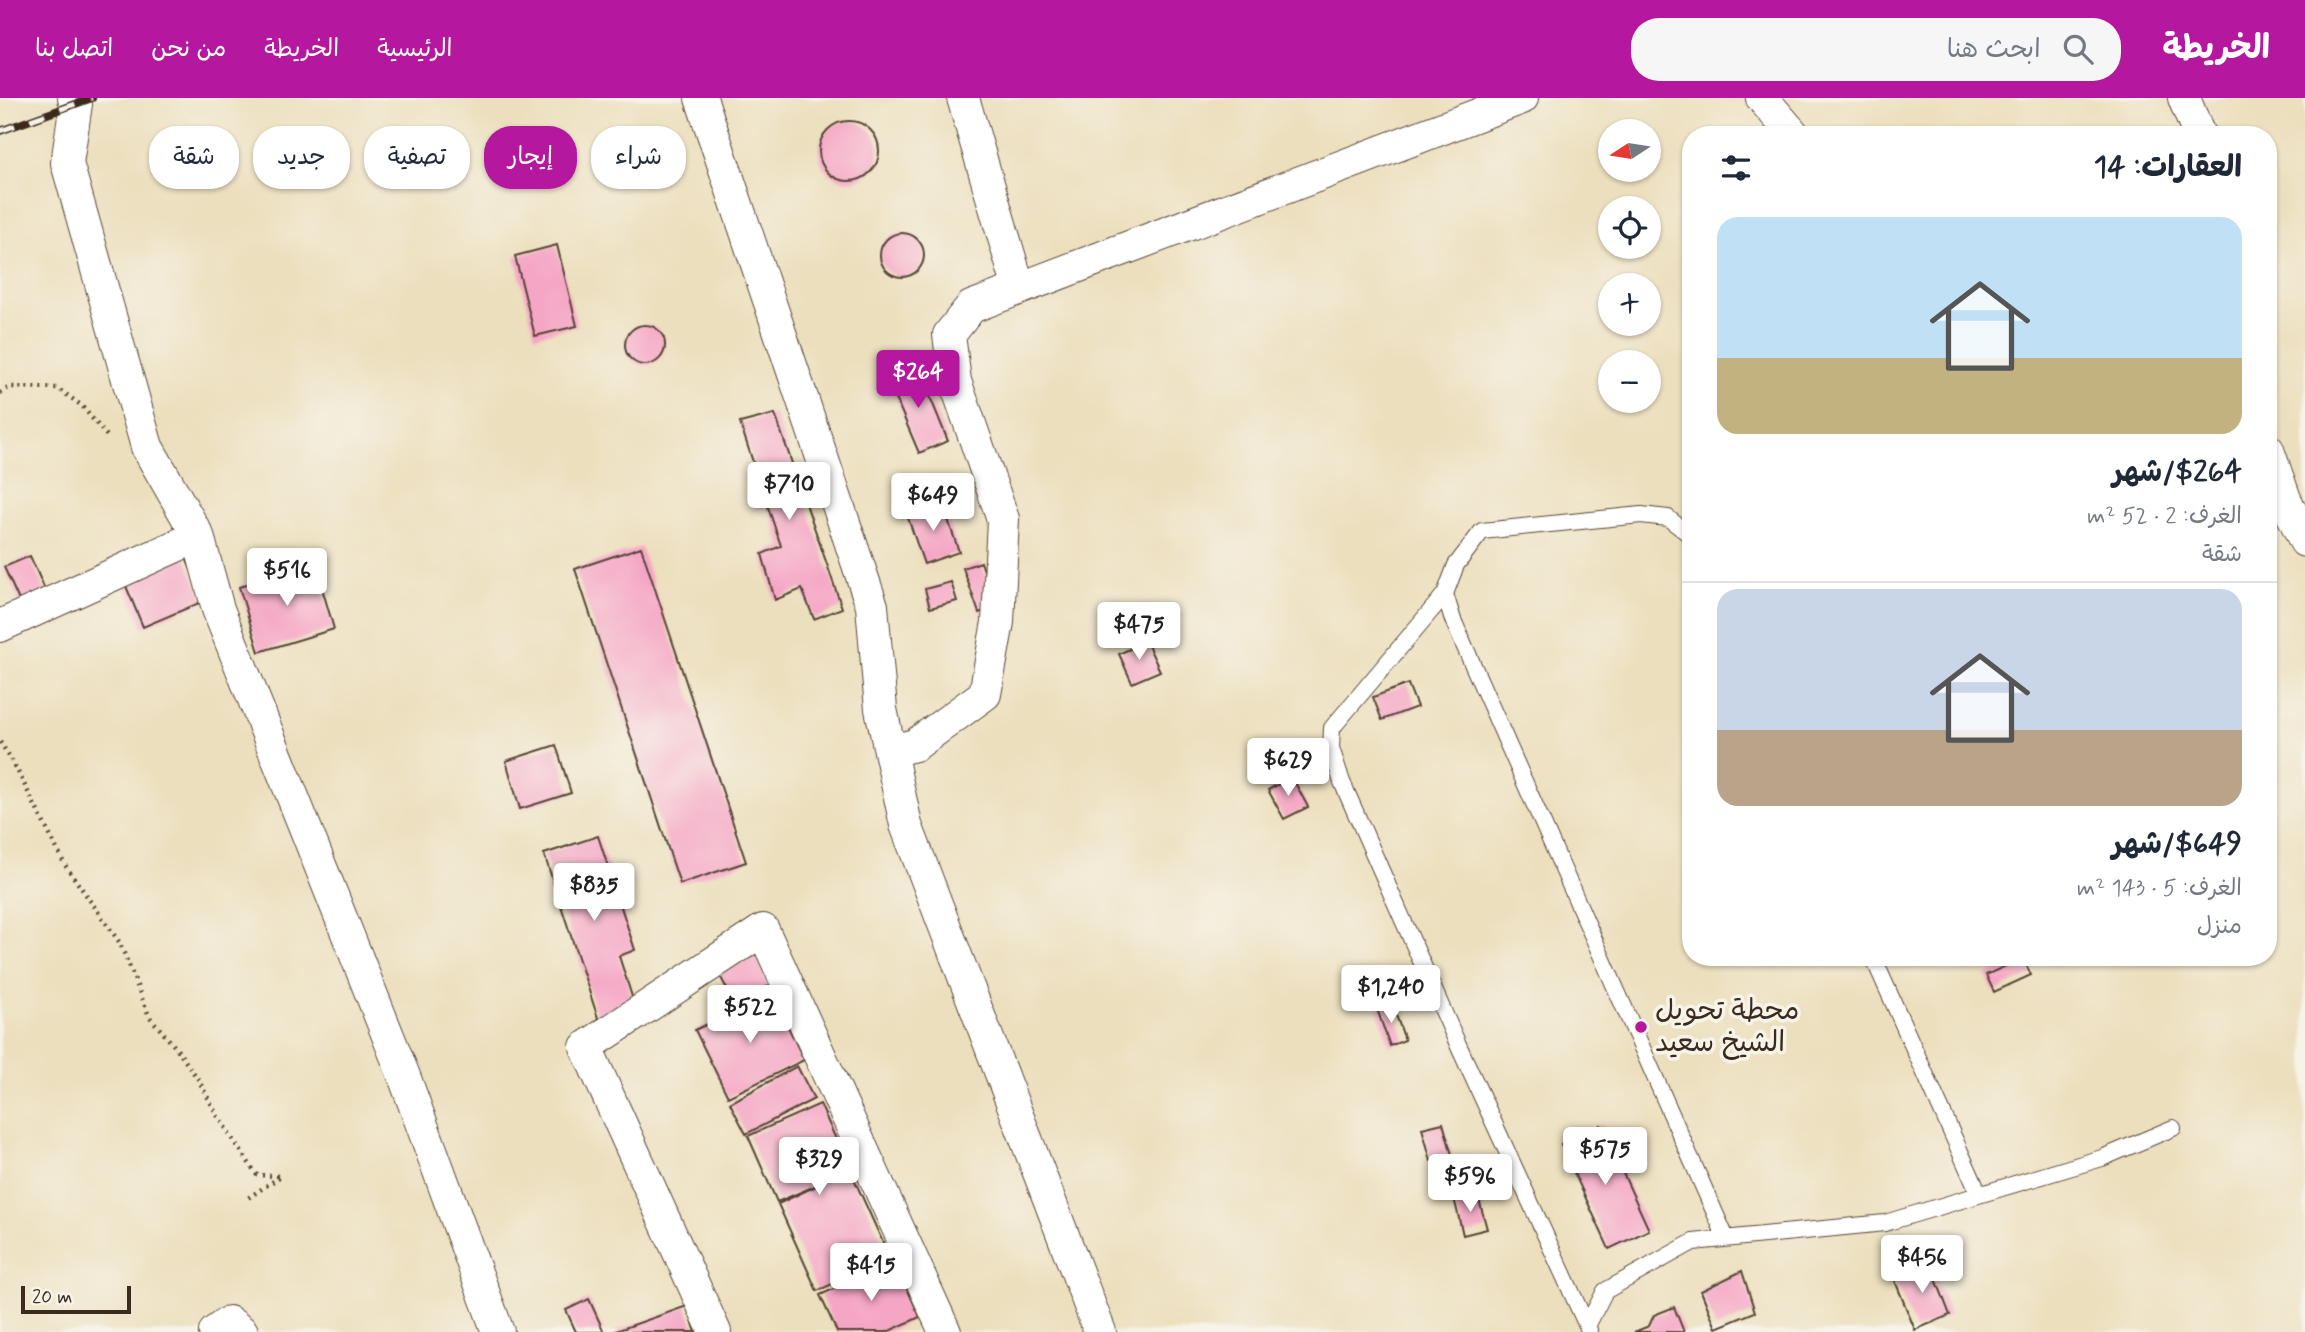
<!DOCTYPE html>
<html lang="ar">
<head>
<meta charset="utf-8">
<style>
  :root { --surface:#fff; --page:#f6f6f7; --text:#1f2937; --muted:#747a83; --line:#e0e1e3; --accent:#b5179e }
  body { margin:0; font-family:Mynerve,"Playpen Sans Arabic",sans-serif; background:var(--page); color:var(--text); direction:rtl; height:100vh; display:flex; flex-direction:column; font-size:26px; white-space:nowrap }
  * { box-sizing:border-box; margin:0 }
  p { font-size:23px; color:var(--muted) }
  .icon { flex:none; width:38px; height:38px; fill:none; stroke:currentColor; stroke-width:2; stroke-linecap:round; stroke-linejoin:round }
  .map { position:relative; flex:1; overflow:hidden; direction:ltr }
  .drawer { position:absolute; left:1682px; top:28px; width:595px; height:840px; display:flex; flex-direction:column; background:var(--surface); border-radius:28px; box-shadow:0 2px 5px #0004; direction:rtl }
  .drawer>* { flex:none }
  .banner { position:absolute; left:21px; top:28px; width:665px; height:63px; direction:rtl; display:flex; gap:14px }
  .needle { width:46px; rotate:258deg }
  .buttons { position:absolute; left:1598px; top:21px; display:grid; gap:14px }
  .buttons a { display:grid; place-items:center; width:63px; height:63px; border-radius:50%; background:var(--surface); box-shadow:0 2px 5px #0004; font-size:35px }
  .scale { position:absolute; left:21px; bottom:18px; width:110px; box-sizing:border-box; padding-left:7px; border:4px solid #3b2a1e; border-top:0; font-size:19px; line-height:24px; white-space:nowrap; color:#3b2a1e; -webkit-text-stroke:5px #f7f3e8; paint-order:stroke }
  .price { position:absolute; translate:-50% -60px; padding:0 16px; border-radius:7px; background:#fff; color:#222; font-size:23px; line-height:46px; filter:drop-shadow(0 2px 4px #0008) }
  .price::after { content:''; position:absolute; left:50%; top:42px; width:21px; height:16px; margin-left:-10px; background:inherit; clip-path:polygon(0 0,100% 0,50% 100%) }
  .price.on { background:var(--accent); color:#fff }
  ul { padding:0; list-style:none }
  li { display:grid; align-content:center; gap:14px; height:371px; padding:0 35px }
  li+li { border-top:2px solid var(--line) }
  li span { display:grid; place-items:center; height:217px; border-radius:21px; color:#555 }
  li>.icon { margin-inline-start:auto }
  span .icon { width:126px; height:126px; fill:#fffc; stroke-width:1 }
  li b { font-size:30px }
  h2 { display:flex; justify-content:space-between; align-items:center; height:84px; padding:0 35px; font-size:30px }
  .chip { padding:0 24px; border-radius:28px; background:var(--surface); box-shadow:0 2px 5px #0004; font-size:24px; line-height:63px }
  .chip.on { background:var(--accent); color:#fff }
  header { display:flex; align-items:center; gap:42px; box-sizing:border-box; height:98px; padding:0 35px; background:var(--accent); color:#fff }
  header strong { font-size:33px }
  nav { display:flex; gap:38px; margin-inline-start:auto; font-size:24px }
  .search { width:490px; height:63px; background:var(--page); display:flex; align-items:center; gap:18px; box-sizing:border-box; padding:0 24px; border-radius:28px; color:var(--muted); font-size:26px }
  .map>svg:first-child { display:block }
  .building { fill:#f5a6c5 }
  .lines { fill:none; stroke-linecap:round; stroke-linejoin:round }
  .lane-casing { stroke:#564536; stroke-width:18 }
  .street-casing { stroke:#564536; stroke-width:34 }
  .path { stroke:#564536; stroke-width:4.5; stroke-dasharray:2 5; stroke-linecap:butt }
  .lane { stroke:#fff; stroke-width:16 }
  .street { stroke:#fff; stroke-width:32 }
  .rail-casing { stroke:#3b2a1e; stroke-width:8 }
  .rail { stroke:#f7f3e8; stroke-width:5; stroke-dasharray:16; stroke-linecap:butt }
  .poi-dot { fill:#b5179e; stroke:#f7f3e8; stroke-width:2.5 }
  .labels { text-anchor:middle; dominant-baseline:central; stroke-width:7; stroke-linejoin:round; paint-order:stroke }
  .poi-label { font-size:28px; fill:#3b2a1e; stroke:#f7f3e8; text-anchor:start }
</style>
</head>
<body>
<header>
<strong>الخريطة</strong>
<div class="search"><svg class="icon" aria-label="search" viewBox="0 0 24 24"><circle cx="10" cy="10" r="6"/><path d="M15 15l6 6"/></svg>ابحث هنا</div>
<nav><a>الرئيسية</a><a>الخريطة</a><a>من نحن</a><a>اتصل بنا</a></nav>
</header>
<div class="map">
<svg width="2305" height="1234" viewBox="0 0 2305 1234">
  <rect width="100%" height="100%" fill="#f7f3e8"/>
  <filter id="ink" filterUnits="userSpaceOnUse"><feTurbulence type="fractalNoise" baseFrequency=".0143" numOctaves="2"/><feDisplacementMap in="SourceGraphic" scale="14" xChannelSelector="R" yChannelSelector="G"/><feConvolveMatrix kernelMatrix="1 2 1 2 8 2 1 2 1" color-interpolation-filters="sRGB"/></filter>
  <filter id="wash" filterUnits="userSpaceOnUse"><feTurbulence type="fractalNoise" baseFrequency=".00686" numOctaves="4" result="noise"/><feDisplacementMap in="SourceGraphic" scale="28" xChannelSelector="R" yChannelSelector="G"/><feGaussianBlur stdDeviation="1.57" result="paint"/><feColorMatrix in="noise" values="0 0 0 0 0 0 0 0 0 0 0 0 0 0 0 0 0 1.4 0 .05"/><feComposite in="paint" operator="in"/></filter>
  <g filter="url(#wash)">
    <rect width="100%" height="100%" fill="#ecdfbd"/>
    <g id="blocks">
      <path class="building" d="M819 53a30 30 0 1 1 60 0a30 30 0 1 1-60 0Z
        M880 157a22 22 0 1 1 44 0a22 22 0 1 1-44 0Z
        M557,147L577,228L535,238L515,158Z
        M625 247a20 20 0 1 1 40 0a20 20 0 1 1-40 0Z
        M918,269L948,343L919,355L888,282Z
        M775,316L842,510L814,521L802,491L775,502L762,456L781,448L740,325Z
        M942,404L959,454L924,466L907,417Z
        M641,449L746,764L680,786L575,471Z
        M184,455L204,503L143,529L123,481Z
        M30,458L47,496L21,507L4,469Z
        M981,464L996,508L979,515L963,470Z
        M315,466L334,531L259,554L239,489Z
        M951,484L957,503L930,510L925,491Z
        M1146,543L1160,573L1132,585L1119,556Z
        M1408,586L1417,609L1382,622L1373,599Z
        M556,647L571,695L520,711L506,663Z
        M1292,679L1308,709L1284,721L1268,692Z
        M598,738L635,852L619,858L636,911L599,923L544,756Z
        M760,854L776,884L735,906L719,876Z
        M2023,860L2031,877L1994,894L1986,877Z
        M772,895L804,962L728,999L695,932Z
        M1392,906L1405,942L1390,948L1377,911Z
        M797,968L814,1001L746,1036L730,1005Z
        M820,1006L890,1160L817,1193L778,1106L820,1086L777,1104L748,1038Z
        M1443,1025L1452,1057L1431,1063L1422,1030Z
        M1601,1027L1649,1132L1609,1151L1561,1046Z
        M1477,1094L1487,1131L1463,1137L1454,1100Z
        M1929,1163L1950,1217L1915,1232L1893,1178Z
        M895,1164L920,1219L887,1234H837L820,1197Z
        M1742,1173L1755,1214L1716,1230L1701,1193Z
        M589,1201L604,1234H576L566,1212Z
        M687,1208L696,1234H613Z
        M1674,1209L1684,1234H1634L1649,1228L1654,1217Z"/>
    </g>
  </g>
  <g filter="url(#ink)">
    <use href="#blocks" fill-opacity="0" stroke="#564536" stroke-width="2"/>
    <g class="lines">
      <defs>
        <path id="lane" d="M1690,437L1668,420L1641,417L1482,433L1456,467L1445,496L1453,522L1726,1140
          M1445,496L1332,630L1331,650L1342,684L1460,951L1587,1228
          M1873,859L1979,1096
          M1589,1232L1587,1228L1605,1193L1693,1144L1885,1125L2102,1060L2173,1030"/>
        <path id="street" d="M74,0L76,6L67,65L147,349L198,438L218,511L404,978L498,1234
          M701,0L872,508L881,611L906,727L1100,1234
          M963,0L1019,191
          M1762,0L1794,37
          M2184,0L2199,37
          M2268,352L2285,401L2305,443
          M0,528L198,438
          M890,653L915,647L985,596L998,524L1003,421L955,283L949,237L971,209L1522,0
          M215,1234L229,1224L242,1234
          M715,1234L586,949L763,832L945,1234"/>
      </defs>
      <use href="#lane" class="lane-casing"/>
      <use href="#street" class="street-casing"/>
      <path class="path" d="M0,295L10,289L57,290L81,307L107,338
        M0,644L13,664L65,767L120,845L149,918L176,950L198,981L217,1017L257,1077L281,1078L245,1102"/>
      <use href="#lane" class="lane"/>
      <use href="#street" class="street"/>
      <defs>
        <path id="rail" d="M0,33L92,0"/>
      </defs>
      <use href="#rail" class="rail-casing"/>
      <use href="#rail" class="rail"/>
    </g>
  </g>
  <circle class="poi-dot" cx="1641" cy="929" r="7"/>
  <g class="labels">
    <g class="poi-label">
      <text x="1655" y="913">محطة تحويل<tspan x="1655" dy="32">الشيخ سعيد</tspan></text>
    </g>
  </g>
</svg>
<div class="buttons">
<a><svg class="needle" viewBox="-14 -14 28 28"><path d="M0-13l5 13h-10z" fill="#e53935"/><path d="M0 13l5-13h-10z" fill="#747a83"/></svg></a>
<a><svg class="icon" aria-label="locate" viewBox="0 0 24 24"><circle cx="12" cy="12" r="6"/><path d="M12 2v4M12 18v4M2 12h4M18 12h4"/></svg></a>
<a>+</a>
<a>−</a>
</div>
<div class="scale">20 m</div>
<b class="price on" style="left:918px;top:312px">$264</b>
<b class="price" style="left:789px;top:424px">$710</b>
<b class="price" style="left:933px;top:435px">$649</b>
<b class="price" style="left:287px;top:510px">$516</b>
<b class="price" style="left:1139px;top:564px">$475</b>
<b class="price" style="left:1288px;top:700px">$629</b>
<b class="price" style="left:594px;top:825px">$835</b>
<b class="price" style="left:1391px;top:927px">$1,240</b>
<b class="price" style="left:750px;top:947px">$522</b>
<b class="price" style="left:1605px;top:1089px">$575</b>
<b class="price" style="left:819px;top:1099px">$329</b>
<b class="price" style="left:1470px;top:1116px">$596</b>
<b class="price" style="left:1922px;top:1197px">$456</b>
<b class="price" style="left:871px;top:1205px">$415</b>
<div class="banner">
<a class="chip">شراء</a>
<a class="chip on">إيجار</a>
<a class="chip">تصفية</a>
<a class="chip">جديد</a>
<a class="chip">شقة</a>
</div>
<section class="drawer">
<h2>العقارات: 14<svg class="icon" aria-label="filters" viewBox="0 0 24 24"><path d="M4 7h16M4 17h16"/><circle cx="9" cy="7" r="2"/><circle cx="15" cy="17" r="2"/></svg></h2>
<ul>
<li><span style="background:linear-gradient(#bfe0f5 65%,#c2b280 0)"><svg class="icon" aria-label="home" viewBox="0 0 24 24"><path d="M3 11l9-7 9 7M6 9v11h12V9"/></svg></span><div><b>$264/شهر</b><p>الغرف: 2 · 52 m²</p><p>شقة</p></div></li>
<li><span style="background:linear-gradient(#c9d6e8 65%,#b9a48a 0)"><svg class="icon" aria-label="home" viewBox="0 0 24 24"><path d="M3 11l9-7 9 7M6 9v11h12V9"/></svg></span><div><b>$649/شهر</b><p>الغرف: 5 · 143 m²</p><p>منزل</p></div></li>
</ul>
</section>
</div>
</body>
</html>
